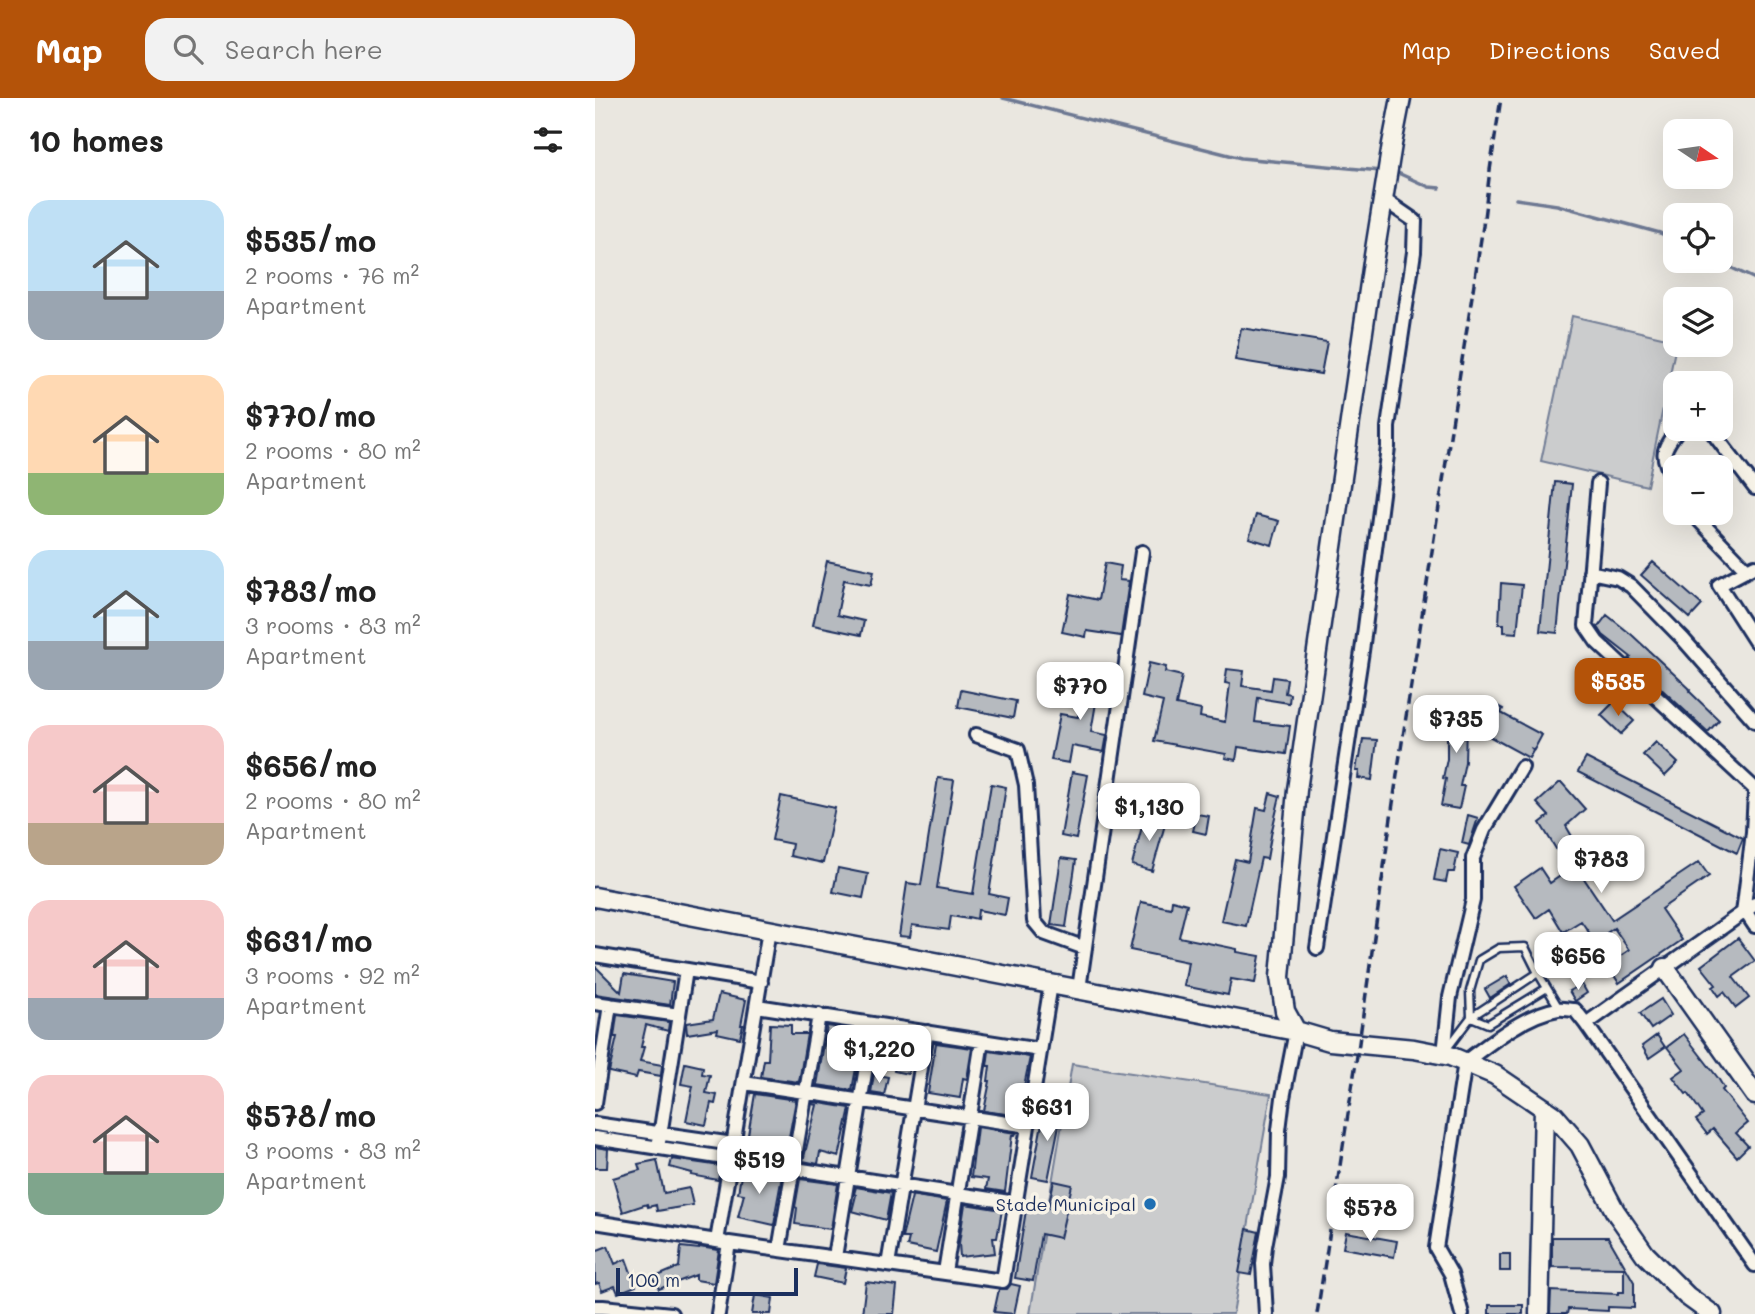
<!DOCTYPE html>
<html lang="en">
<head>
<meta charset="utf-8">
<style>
  :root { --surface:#fff; --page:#f2f2f2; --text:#222; --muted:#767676; --accent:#b45309 }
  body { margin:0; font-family:Mali,sans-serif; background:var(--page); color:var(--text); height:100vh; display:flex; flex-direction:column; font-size:26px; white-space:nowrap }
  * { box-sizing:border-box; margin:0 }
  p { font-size:23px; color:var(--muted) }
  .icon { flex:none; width:38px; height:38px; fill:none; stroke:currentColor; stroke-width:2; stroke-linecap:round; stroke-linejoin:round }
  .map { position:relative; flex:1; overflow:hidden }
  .panel { display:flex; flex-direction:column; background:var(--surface); width:595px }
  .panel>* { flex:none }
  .needle { width:46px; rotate:103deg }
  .controls { position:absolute; left:1068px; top:21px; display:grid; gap:14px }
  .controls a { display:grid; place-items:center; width:70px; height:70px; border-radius:14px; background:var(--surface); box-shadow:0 7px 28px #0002; font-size:35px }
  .scale { position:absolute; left:21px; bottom:18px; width:182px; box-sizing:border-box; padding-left:7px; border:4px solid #1b2f5e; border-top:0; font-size:19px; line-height:24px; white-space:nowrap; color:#1b2f5e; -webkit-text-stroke:5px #f7f3e8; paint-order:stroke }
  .price { position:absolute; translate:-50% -60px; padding:0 16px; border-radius:14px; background:#fff; color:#222; font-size:23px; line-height:46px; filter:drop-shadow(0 2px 4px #0008) }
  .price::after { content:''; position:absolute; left:50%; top:42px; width:21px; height:16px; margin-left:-10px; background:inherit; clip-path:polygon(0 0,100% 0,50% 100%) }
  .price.active { background:var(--accent); color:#fff }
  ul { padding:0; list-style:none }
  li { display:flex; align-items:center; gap:21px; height:175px; padding:0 28px }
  li span { display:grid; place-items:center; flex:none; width:196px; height:140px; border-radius:21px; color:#555 }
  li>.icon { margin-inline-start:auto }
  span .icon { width:84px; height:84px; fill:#fffc; stroke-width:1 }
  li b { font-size:30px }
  h2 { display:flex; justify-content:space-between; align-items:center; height:84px; padding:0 28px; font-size:30px }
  header { display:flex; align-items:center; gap:42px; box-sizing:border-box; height:98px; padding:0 35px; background:var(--accent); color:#fff }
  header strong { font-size:33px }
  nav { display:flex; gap:38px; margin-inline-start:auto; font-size:24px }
  .search { width:490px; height:63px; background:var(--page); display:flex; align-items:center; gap:18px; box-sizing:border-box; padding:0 24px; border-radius:21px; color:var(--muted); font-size:26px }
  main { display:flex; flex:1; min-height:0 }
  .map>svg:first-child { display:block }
  .green { fill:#cbcccd; stroke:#737e96; stroke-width:2 }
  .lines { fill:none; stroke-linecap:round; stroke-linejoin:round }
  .stream { stroke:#6d7892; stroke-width:3.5 }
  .building { fill:#b6babf; stroke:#1b2f5e; stroke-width:2 }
  .lane-casing { stroke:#1b2f5e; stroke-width:11 }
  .street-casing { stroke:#1b2f5e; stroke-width:18 }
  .secondary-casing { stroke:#1b2f5e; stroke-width:23 }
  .lane { stroke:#f7f3e8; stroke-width:6 }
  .street { stroke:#f7f3e8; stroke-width:12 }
  .secondary { stroke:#f7f3e8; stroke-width:18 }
  .rail { stroke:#1b2f5e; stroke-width:3.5; stroke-dasharray:10 5; stroke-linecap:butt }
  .poi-dot { fill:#1f6fb2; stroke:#f7f3e8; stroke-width:2.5 }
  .labels { text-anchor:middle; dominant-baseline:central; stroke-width:7; stroke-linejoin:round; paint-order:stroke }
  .poi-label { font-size:18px; fill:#1b2f5e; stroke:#f7f3e8; text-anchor:end }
</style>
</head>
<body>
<header>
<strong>Map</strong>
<div class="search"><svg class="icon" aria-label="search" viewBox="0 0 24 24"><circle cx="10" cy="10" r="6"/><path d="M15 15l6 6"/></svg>Search here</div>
<nav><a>Map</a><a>Directions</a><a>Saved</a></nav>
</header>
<main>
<section class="panel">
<h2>10 homes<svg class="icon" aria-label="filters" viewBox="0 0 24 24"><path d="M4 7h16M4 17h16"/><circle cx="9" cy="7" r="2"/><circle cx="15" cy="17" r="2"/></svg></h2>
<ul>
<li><span style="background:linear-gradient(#bfe0f5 65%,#9aa5b1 0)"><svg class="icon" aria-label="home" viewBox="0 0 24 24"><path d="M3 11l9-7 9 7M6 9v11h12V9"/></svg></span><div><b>$535/mo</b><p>2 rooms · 76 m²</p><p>Apartment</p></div></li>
<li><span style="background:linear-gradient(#ffd9b3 70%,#8fb573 0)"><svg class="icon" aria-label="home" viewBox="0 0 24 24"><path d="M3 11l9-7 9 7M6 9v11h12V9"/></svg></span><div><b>$770/mo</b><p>2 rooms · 80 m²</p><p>Apartment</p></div></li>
<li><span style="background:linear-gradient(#bfe0f5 65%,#9aa5b1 0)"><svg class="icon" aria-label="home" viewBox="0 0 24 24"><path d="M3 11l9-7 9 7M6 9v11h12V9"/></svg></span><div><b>$783/mo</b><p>3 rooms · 83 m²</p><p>Apartment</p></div></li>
<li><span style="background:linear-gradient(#f6c9c9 70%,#b9a48a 0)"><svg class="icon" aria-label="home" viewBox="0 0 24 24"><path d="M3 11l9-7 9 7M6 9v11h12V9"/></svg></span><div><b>$656/mo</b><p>2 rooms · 80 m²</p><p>Apartment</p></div></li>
<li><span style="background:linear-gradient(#f6c9c9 70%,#9aa5b1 0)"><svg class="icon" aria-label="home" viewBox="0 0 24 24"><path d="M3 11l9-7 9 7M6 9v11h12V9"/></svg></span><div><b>$631/mo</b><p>3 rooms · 92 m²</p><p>Apartment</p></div></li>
<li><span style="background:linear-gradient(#f6c9c9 70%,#7fa58c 0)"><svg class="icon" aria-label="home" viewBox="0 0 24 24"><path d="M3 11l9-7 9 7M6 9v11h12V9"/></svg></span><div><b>$578/mo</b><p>3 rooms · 83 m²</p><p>Apartment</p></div></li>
</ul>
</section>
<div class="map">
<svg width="1160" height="1216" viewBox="0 0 1160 1216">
  <rect width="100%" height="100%" fill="#eae7e0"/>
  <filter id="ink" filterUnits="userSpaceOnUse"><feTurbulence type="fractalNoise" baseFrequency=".0143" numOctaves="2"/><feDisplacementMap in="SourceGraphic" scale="14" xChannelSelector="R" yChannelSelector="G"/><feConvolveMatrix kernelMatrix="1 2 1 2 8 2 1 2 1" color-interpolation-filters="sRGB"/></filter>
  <g filter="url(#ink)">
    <path class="green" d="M977,218L1080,242V247H1081L1052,388L946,363Z
      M477,966L676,996L638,1216H435Z"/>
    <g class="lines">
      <path class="stream" d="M408,0L646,60L786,73
        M797,74L803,75L834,89L845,90
        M921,101L962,107L1065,135L1080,142
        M1122,163L1160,181"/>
    </g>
    <path class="building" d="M646,230L732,244L726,276L640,262Z
      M960,384L977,386L962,535L945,533Z
      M661,417L684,423L677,447L654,440Z
      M232,463L279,473L276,487L249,482L242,517L269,523L266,537L218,527Z
      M1058,464L1107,507L1095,520L1046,477Z
      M510,465L526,468L524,482L534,483L526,538L492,533L491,539L467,534L475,496L503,502Z
      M906,485L927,487L922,535L909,534V526H904Z
      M1012,517L1037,537L1095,591L1094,593L1124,622L1113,634L1034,561L1036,559L1008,537L1003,529Z
      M554,565L571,569L570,574L587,578L581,607L606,612L605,619L630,624L635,586L630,585L632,571L649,573L647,588L676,592L678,579L692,581L690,595L695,596L694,605L663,600L660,624L695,628L691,656L643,649L641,662L630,660L631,656L559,643L568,604L547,599Z
      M492,567L507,570L496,634L512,637L509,654L477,648L474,665L456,662L465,616L483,619Z
      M366,592L421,603L418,620L363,609Z
      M893,603L908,611L906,615L947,637L939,652L937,651L938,653L934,660L892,637L896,630H878Z
      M858,604H877L876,629L871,626L870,664L865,688H869L864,711L846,708L851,681L848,680L852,661V634H857Z
      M1019,604L1039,623L1026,636L1006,617Z
      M768,641L782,642L777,682L763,680L764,673H761L763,660H765Z
      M1061,644L1083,665L1070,678L1048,657Z
      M991,660L1148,740L1142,755L983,674Z
      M477,674L493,677L481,741L466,738Z
      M343,680L359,682L342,790L378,796L396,686L411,689L394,796L413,800L410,817L383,812L382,821L373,819V821L356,818L354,832L317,827L315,839L304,838L312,785L326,787Z
      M964,685H967L990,711L971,728L992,764L982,770L1017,822L1104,764L1114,778L1066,811L1087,842L1024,885L1012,867L1034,852L1019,830L1000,843L986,823L968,834L954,811L941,820L919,788L945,770L955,785L974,772L945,725L954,718L942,705Z
      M675,695L685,698L677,732L672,761L666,760L651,828L626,823L640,761L653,764L662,710L671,712Z
      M186,698L240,710L228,765L195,758L197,746L177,742Z
      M602,716L614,718L611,736L598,733Z
      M550,717L571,723L557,773L537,767Z
      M873,717L883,720L874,747L867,745Z
      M845,751L863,755L859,774H853L851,784L839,782Z
      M466,760L481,762L471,829L456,827Z
      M243,770L273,776L268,800L238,794Z
      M577,802L592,806L584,839L642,851V854L665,858L660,885L636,881L633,897L589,888L593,864L535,852L546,804L576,810Z
      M1143,840L1160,863L1138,879L1154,900L1141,910L1129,894L1124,898L1118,889L1121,887L1106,868Z
      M0,868L26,894L29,876L78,884L75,907L0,896Z
      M912,878L916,886L895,900L890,891Z
      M987,886L992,895L980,903L974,893Z
      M124,896L151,902L146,927H148L145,940L122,935L123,931L92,936L91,925L118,921Z
      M1066,901L1076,917L1056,931L1045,915Z
      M22,917L74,924L73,933L51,927L46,949H49L45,963L67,967L66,978L43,974L41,980L14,974L22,939H19Z
      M175,926L196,927V936H212L204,984L166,979L169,962H173Z
      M232,928L268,933L257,992L222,987Z
      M1089,936L1123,980L1129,990L1127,992L1153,1025L1141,1035L1153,1048L1142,1059L1118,1031L1112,1036L1101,1022L1108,1017L1093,995L1091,996L1078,979L1089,971L1072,949Z
      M1062,937L1070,949L1054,960L1047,948Z
      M341,945L377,950L372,981L368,980L365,1000L333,995Z
      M394,953L435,959L429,988L423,987L418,1017L389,1013L395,983H393L395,968H392Z
      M302,956L317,958L313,976L299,973Z
      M90,965L108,969L107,976L115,977L111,995L122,997L120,1006L116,1005L111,1027L91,1023L98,988L86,986Z
      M279,976L293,979L289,997L276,995Z
      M160,996L201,1002L190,1060L150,1054Z
      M219,1004L255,1010L244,1059L225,1054L223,1066L208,1063L222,1007L218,1006Z
      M450,1009L467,1012L453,1082L437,1079Z
      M382,1029L421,1035L420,1037H417L410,1094L391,1091L393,1081L376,1079Z
      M0,1049L13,1051L12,1070H0Z
      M77,1061L126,1068L123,1082L96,1077L97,1075L75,1069Z
      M62,1062L69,1095L94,1090L98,1107L62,1113L61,1107L53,1109L52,1106L28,1114L18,1080L45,1072L43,1066Z
      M147,1072L187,1078L180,1116H181L179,1127L143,1119L149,1096L143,1095Z
      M205,1081L243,1086L236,1131L200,1126L202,1110L200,1109Z
      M459,1083L477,1087L465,1140L446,1136L438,1183L420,1180L432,1106L453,1110Z
      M261,1089L296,1095L291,1122L257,1113L261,1097L259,1096Z
      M315,1097L352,1103L341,1154L312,1148L314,1140H307L317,1098Z
      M370,1106L407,1112L402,1140H398L400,1155L365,1159L364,1145Z
      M652,1131L664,1134L656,1177L644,1175Z
      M751,1134L802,1143L799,1159L748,1150Z
      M957,1139H1013L1039,1184V1210L1013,1209V1213L973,1211L972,1216H955L956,1193L1023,1196V1194H1029V1170L957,1169Z
      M13,1148L20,1166L31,1161L41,1188L23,1195L20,1188L7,1193L4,1185L0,1186V1153Z
      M86,1149L104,1151V1149L124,1152L119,1185L101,1182V1177L64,1191L58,1180L84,1169Z
      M905,1156H915V1173H905Z
      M222,1166L251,1170L248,1185L219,1179Z
      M271,1184L302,1188L299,1216H267Z
      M416,1186L425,1188L419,1216L399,1214L404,1191H412Z
      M160,1197L178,1200L176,1216H157Z
      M894,1207H928V1216H894Z"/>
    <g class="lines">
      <defs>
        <path id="lane" d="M943,875L930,849L904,850L884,862L875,893L876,919L893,926L952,890
          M851,952L876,919L943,875L964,910"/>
        <path id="street" d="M1115,331L1160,390
          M1080,384C1066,356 1065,355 1083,331
          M1003,385L991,528L1002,544L1160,691
          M1100,415L1105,423L1152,472
          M1160,468L1124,487L1160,543
          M995,474L1023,480L1036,488L1088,541L1160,623
          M381,637L423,652L431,687L439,823L449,835L490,850
          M1150,813L1160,828
          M1148,815L1158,734L1160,695
          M722,850L767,553L793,349V329L819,154L820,123L788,101
          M0,857L166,884
          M484,891L547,454
          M0,905L84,917
          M162,908L445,952
          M991,926L1160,806
          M849,956L855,899L878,802V760L889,732L927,669
          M149,985L433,1028
          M0,1005L15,907
          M0,1026L138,1046
          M0,1040L421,1105
          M63,1050L91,872
          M0,1124L128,1144
          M122,1143L174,832
          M184,1152L224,917
          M240,1159L278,926
          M293,1167L332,934
          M350,1174L387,943
          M0,1209H8L76,1216
          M123,1216L134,1145L408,1183L456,886
          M671,1216L668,1166L670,1148L683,1079L684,1032L688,1000L701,933
          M867,1216L856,1176L841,1150L870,964C895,945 931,916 963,911C968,910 974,912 980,912L991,926L1160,1167"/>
        <path id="secondary" d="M806,0L797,46L778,164L702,692L685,879L690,913L701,933L735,943L819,951L855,958L900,977L959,1017L985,1047L1020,1113L1050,1156L1092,1198L1117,1216
          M0,799L701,933
          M1070,870L1160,997
          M944,1216L949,1010"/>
      </defs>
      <use href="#lane" class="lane-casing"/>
      <use href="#street" class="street-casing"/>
      <use href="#secondary" class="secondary-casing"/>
      <use href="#lane" class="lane"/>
      <use href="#street" class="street"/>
      <use href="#secondary" class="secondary"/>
      <path class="rail" d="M722,1216L764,945L803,670L888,128L895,72L906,0"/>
    </g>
  </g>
  <circle class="poi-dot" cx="555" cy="1106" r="7"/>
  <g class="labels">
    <g class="poi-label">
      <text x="541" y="1106">Stade Municipal</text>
    </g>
  </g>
</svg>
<div class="controls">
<a><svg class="needle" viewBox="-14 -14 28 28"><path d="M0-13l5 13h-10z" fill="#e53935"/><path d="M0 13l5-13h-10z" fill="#767676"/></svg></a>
<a><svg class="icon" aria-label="locate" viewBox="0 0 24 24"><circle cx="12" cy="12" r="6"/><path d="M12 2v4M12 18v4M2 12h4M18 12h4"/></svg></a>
<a><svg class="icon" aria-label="layers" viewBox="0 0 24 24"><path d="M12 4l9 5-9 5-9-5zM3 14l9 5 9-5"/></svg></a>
<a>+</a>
<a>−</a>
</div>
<div class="scale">100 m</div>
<b class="price active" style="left:1023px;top:620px">$535</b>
<b class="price" style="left:485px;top:624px">$770</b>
<b class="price" style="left:861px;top:657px">$735</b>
<b class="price" style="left:554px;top:745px">$1,130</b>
<b class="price" style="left:1006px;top:797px">$783</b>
<b class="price" style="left:983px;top:894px">$656</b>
<b class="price" style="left:284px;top:987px">$1,220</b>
<b class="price" style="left:452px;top:1045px">$631</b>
<b class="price" style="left:164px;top:1098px">$519</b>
<b class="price" style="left:775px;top:1146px">$578</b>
</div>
</main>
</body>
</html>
